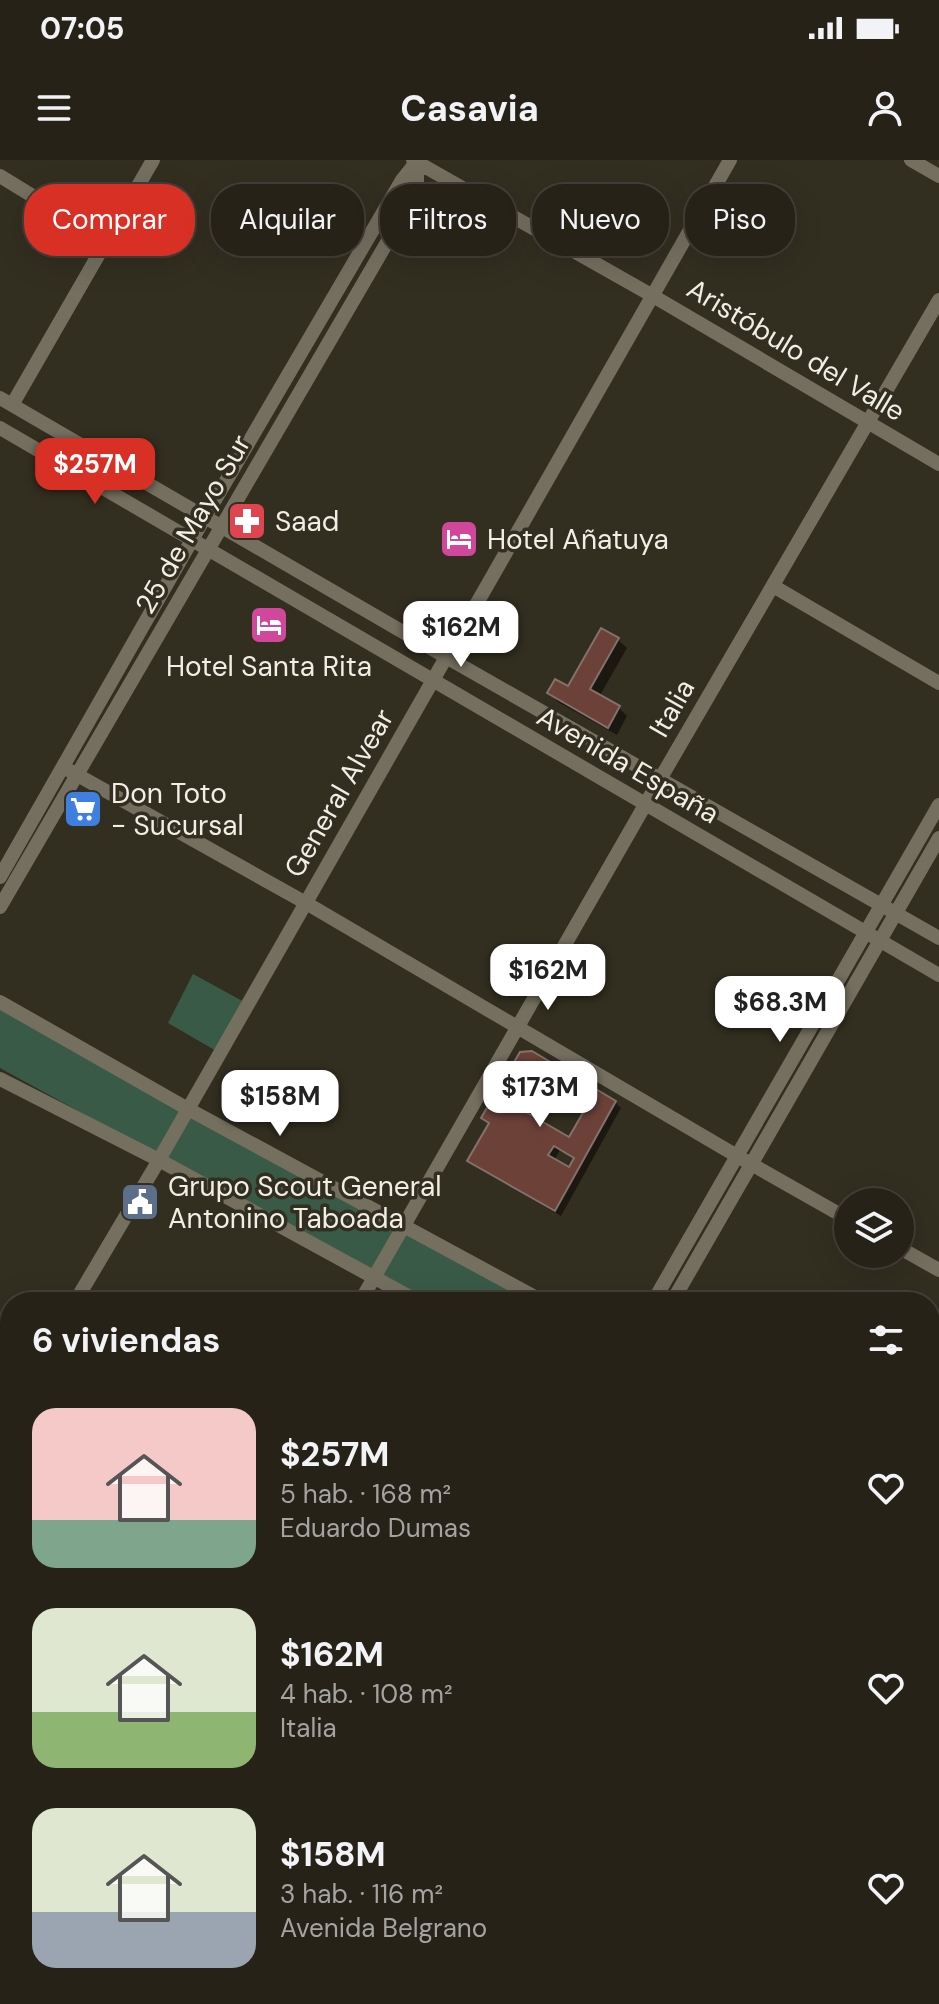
<!DOCTYPE html>
<html lang="es">
<head>
<meta charset="utf-8">
<style>
  :root { --surface:#262218; --page:#322f25; --text:#f1f3f6; --muted:#a4a4a2; --line:#423f37; --accent:#d93025 }
  body { margin:0; font-family:"DM Sans",sans-serif; background:var(--page); color:var(--text); height:100vh; display:flex; flex-direction:column; font-size:30px; white-space:nowrap }
  * { box-sizing:border-box; margin:0 }
  p { font-size:26px; color:var(--muted) }
  .icon { flex:none; width:44px; height:44px; fill:none; stroke:currentColor; stroke-width:2; stroke-linecap:round; stroke-linejoin:round }
  .map { position:relative; flex:1; overflow:hidden }
  .details { position:absolute; left:0px; top:1132px; width:940px; height:712px; display:flex; flex-direction:column; background:var(--surface); border-radius:32px 32px 0 0; box-shadow:0 8px 32px #0002,0 0 0 2px var(--line) }
  .details>* { flex:none }
  .hud { position:absolute; left:24px; top:24px; width:892px; height:72px; display:flex; gap:16px }
  .fabs { position:absolute; left:834px; top:1028px; display:grid; gap:16px }
  .fabs a { display:grid; place-items:center; width:80px; height:80px; border-radius:50%; background:var(--surface); box-shadow:0 8px 32px #0002,0 0 0 2px var(--line); font-size:40px }
  .price { position:absolute; translate:-50% -68px; padding:0 18px; border-radius:16px; background:#fff; color:#222; font-size:26px; line-height:52px; filter:drop-shadow(0 2px 4px #0008) }
  .price::after { content:''; position:absolute; left:50%; top:48px; width:24px; height:18px; margin-left:-12px; background:inherit; clip-path:polygon(0 0,100% 0,50% 100%) }
  .price.current { background:var(--accent); color:#fff }
  ul { padding:0; list-style:none }
  li { display:flex; align-items:center; gap:24px; height:200px; padding:0 32px }
  li span { display:grid; place-items:center; flex:none; width:224px; height:160px; border-radius:24px; color:#555 }
  li>.icon { margin-inline-start:auto }
  span .icon { width:96px; height:96px; fill:#fffc; stroke-width:1 }
  li b { font-size:34px }
  h2 { display:flex; justify-content:space-between; align-items:center; height:96px; padding:0 32px; font-size:34px }
  .tag { padding:0 28px; border-radius:32px; background:var(--surface); box-shadow:0 8px 32px #0002,0 0 0 2px var(--line); font-size:28px; line-height:72px }
  .tag.current { background:var(--accent); color:#fff }
  .status { display:flex; justify-content:space-between; align-items:center; height:56px; padding:0 40px; background:var(--surface); direction:ltr }
  .status svg { height:22px; fill:currentColor }
  header { display:flex; justify-content:space-between; align-items:center; height:104px; padding:0 32px; background:var(--surface); font-size:36px; font-weight:700 }
  .map>svg:first-child { display:block }
  .park { fill:#3a5a48 }
  .shadow { fill:#0007; fill-rule:evenodd }
  .building { fill:#6c4238; stroke:#84716c; stroke-width:2; fill-rule:evenodd }
  .lines { fill:none; stroke-linecap:round; stroke-linejoin:round }
  .minor { stroke:#746f5f; stroke-width:14 }
  .labels { text-anchor:middle; dominant-baseline:central; stroke-width:7; stroke-linejoin:round; paint-order:stroke }
  .street-label { font-size:28px; fill:#f1eee5; stroke:#322e20 }
  .poi-label { font-size:28px; fill:#f1eee5; stroke:#322e20; text-anchor:start }
</style>
</head>
<body>
<div class="status"><b>07:05</b><svg viewBox="0 0 49 12"><path d="M0 12V9h3v3zM5 12V6h3v6zM10 12V3h3v9zM15 12V0h3v12zM26 1h20v11H26zM47 4h2v5h-2z"/></svg></div>
<header><svg class="icon" aria-label="menu" viewBox="0 0 24 24"><path d="M4 6h16M4 12h16M4 18h16"/></svg>Casavia<svg class="icon" aria-label="person" viewBox="0 0 24 24"><circle cx="12" cy="8" r="4"/><path d="M4 21q1-7 8-7t8 7"/></svg></header>
<div class="map">
<svg width="939" height="1844" viewBox="0 0 939 1844">
  <rect width="100%" height="100%" fill="#322e20"/>
  <path class="park" d="M193,814L246,843L218,892L168,863Z
    M0,848L537,1142H426L0,908Z
    M930,1358L939,1362V1423L930,1418Z"/>
  <path class="shadow" d="M618,480L627,488L599,537L619,548L627,556L617,575L558,542L550,533L569,529Z
    M521,894L615,942L621,948L561,1056L476,1007L469,1000L490,965L484,958ZM534,922L586,952L570,980L518,950ZM560,990L576,1000L569,1010L554,1001Z"/>
  <path class="building" d="M601,468L619,478L590,529L620,546L608,568L547,533L555,519L568,526Z
    M532,891L616,941L555,1051L467,1001L489,963L481,958L520,892ZM527,917L584,951L569,977L512,944ZM554,986L574,998L569,1007L548,995Z"/>
  <g class="lines">
    <path class="minor" d="M413,0L653,136L939,304
      M911,0L939,16
      M0,16L106,81
      M0,238L446,497L939,778
      M12,245L153,0
      M0,268L939,815
      M773,426L939,523
      M63,607L306,743L737,996L848,1059
      M0,717L205,357L402,20L418,0
      M0,747L417,31V3
      M0,842L188,949L544,1142
      M0,919L159,1000L419,1142
      M900,1088L939,1110
      M75,1142L159,1000L730,0
      M360,1142L645,645L939,140
      M653,1142L939,645
      M672,1142L939,678
      M0,1207L10,1213
      M930,1208L939,1192
      M0,1268L10,1251
      M930,1351L939,1356
      M930,1423L939,1428
      M0,1503L10,1509
      M930,1659L939,1664
      M930,1753L939,1758
      M0,1756L10,1739
      M930,1785L939,1770
      M0,1797L10,1803
      M930,1825L939,1809
      M0,1830L25,1844
      M63,1834L80,1844
      M565,1834L582,1844
      M259,1844L265,1834
      M896,1844L902,1834
      M919,1844L925,1834"/>
  </g>
  <defs>
    <symbol id="pharmacy-square" viewBox="-11 -11 22 22"><rect x="-9" y="-9" width="18" height="18" rx="4" fill="#e0444e" stroke="#322e20"/><path d="M-2-6h4v4h4v4h-4v4h-4v-4h-4v-4h4Z" fill="#fff"/></symbol>
    <symbol id="hotel-square" viewBox="-11 -11 22 22"><rect x="-9" y="-9" width="18" height="18" rx="4" fill="#d1479c" stroke="#322e20"/><path d="M-6-4.5h1.5V1H6V5H4.5V3h-9V5H-6ZM-4 0a1.8 1.8 0 1 1 3.6 0ZM.5 0V-2.5h3Q6-2.5 6 0Z" fill="#fff"/></symbol>
    <symbol id="supermarket-square" viewBox="-11 -11 22 22"><rect x="-9" y="-9" width="18" height="18" rx="4" fill="#3f7fe0" stroke="#322e20"/><path d="M-6-5.5h2.5l.6 2H6L4.5 2H-2.5L-4.4-4H-6ZM-1.5 3.2a1.3 1.3 0 1 0 .1 0ZM3 3.2a1.3 1.3 0 1 0 .1 0Z" fill="#fff"/></symbol>
    <symbol id="civic-square" viewBox="-11 -11 22 22"><rect x="-9" y="-9" width="18" height="18" rx="4" fill="#5c6f8a" stroke="#322e20"/><path d="M-.6-6.5H3V-4.5H.6V-3L4-1V1h2V6H-6V1h2V-1L-.6-3ZM-1.2 2.5V6h2.4V2.5Z" fill="#fff"/></symbol>
  </defs>
  <g fill-rule="evenodd">
    <use href="#pharmacy-square" x="225" y="339" width="44" height="44"/>
    <use href="#hotel-square" x="437" y="357" width="44" height="44"/>
    <use href="#hotel-square" x="247" y="443" width="44" height="44"/>
    <use href="#supermarket-square" x="61" y="627" width="44" height="44"/>
    <use href="#civic-square" x="118" y="1020" width="44" height="44"/>
  </g>
  <g class="labels">
    <g class="street-label">
      <text transform="translate(796 190) rotate(31)">Aristóbulo del Valle</text>
      <text transform="translate(193 364) rotate(-60)">25 de Mayo Sur</text>
      <text transform="translate(672 548) rotate(-60)">Italia</text>
      <text transform="translate(628 605) rotate(30)">Avenida España</text>
      <text transform="translate(339 633) rotate(-60)">General Alvear</text>
    </g>
    <g class="poi-label">
      <text x="275" y="361">Saad</text>
      <text x="487" y="379">Hotel Añatuya</text>
      <text x="269" y="506" text-anchor="middle">Hotel Santa Rita</text>
      <text x="111" y="633">Don Toto<tspan x="111" dy="32">- Sucursal</tspan></text>
      <text x="168" y="1026">Grupo Scout General<tspan x="168" dy="32">Antonino Taboada</tspan></text>
    </g>
  </g>
</svg>
<div class="fabs">
<a><svg class="icon" aria-label="layers" viewBox="0 0 24 24"><path d="M12 4l9 5-9 5-9-5zM3 14l9 5 9-5"/></svg></a>
</div>
<b class="price current" style="left:95px;top:346px">$257M</b>
<b class="price" style="left:461px;top:509px">$162M</b>
<b class="price" style="left:548px;top:852px">$162M</b>
<b class="price" style="left:780px;top:884px">$68.3M</b>
<b class="price" style="left:540px;top:969px">$173M</b>
<b class="price" style="left:280px;top:978px">$158M</b>
<div class="hud">
<a class="tag current">Comprar</a>
<a class="tag">Alquilar</a>
<a class="tag">Filtros</a>
<a class="tag">Nuevo</a>
<a class="tag">Piso</a>
</div>
<section class="details">
<h2>6 viviendas<svg class="icon" aria-label="filters" viewBox="0 0 24 24"><path d="M4 7h16M4 17h16"/><circle cx="9" cy="7" r="2"/><circle cx="15" cy="17" r="2"/></svg></h2>
<ul>
<li><span style="background:linear-gradient(#f6c9c9 70%,#7fa58c 0)"><svg class="icon" aria-label="home" viewBox="0 0 24 24"><path d="M3 11l9-7 9 7M6 9v11h12V9"/></svg></span><div><b>$257M</b><p>5 hab. · 168 m²</p><p>Eduardo Dumas</p></div><svg class="icon" aria-label="heart" viewBox="0 0 24 24"><path d="M12 20l-8-8c-3-5 5-10 8-4 3-6 11-1 8 4z"/></svg></li>
<li><span style="background:linear-gradient(#dfe7d0 65%,#8fb573 0)"><svg class="icon" aria-label="home" viewBox="0 0 24 24"><path d="M3 11l9-7 9 7M6 9v11h12V9"/></svg></span><div><b>$162M</b><p>4 hab. · 108 m²</p><p>Italia</p></div><svg class="icon" aria-label="heart" viewBox="0 0 24 24"><path d="M12 20l-8-8c-3-5 5-10 8-4 3-6 11-1 8 4z"/></svg></li>
<li><span style="background:linear-gradient(#dfe7d0 65%,#9aa5b1 0)"><svg class="icon" aria-label="home" viewBox="0 0 24 24"><path d="M3 11l9-7 9 7M6 9v11h12V9"/></svg></span><div><b>$158M</b><p>3 hab. · 116 m²</p><p>Avenida Belgrano</p></div><svg class="icon" aria-label="heart" viewBox="0 0 24 24"><path d="M12 20l-8-8c-3-5 5-10 8-4 3-6 11-1 8 4z"/></svg></li>
</ul>
</section>
</div>
</body>
</html>
